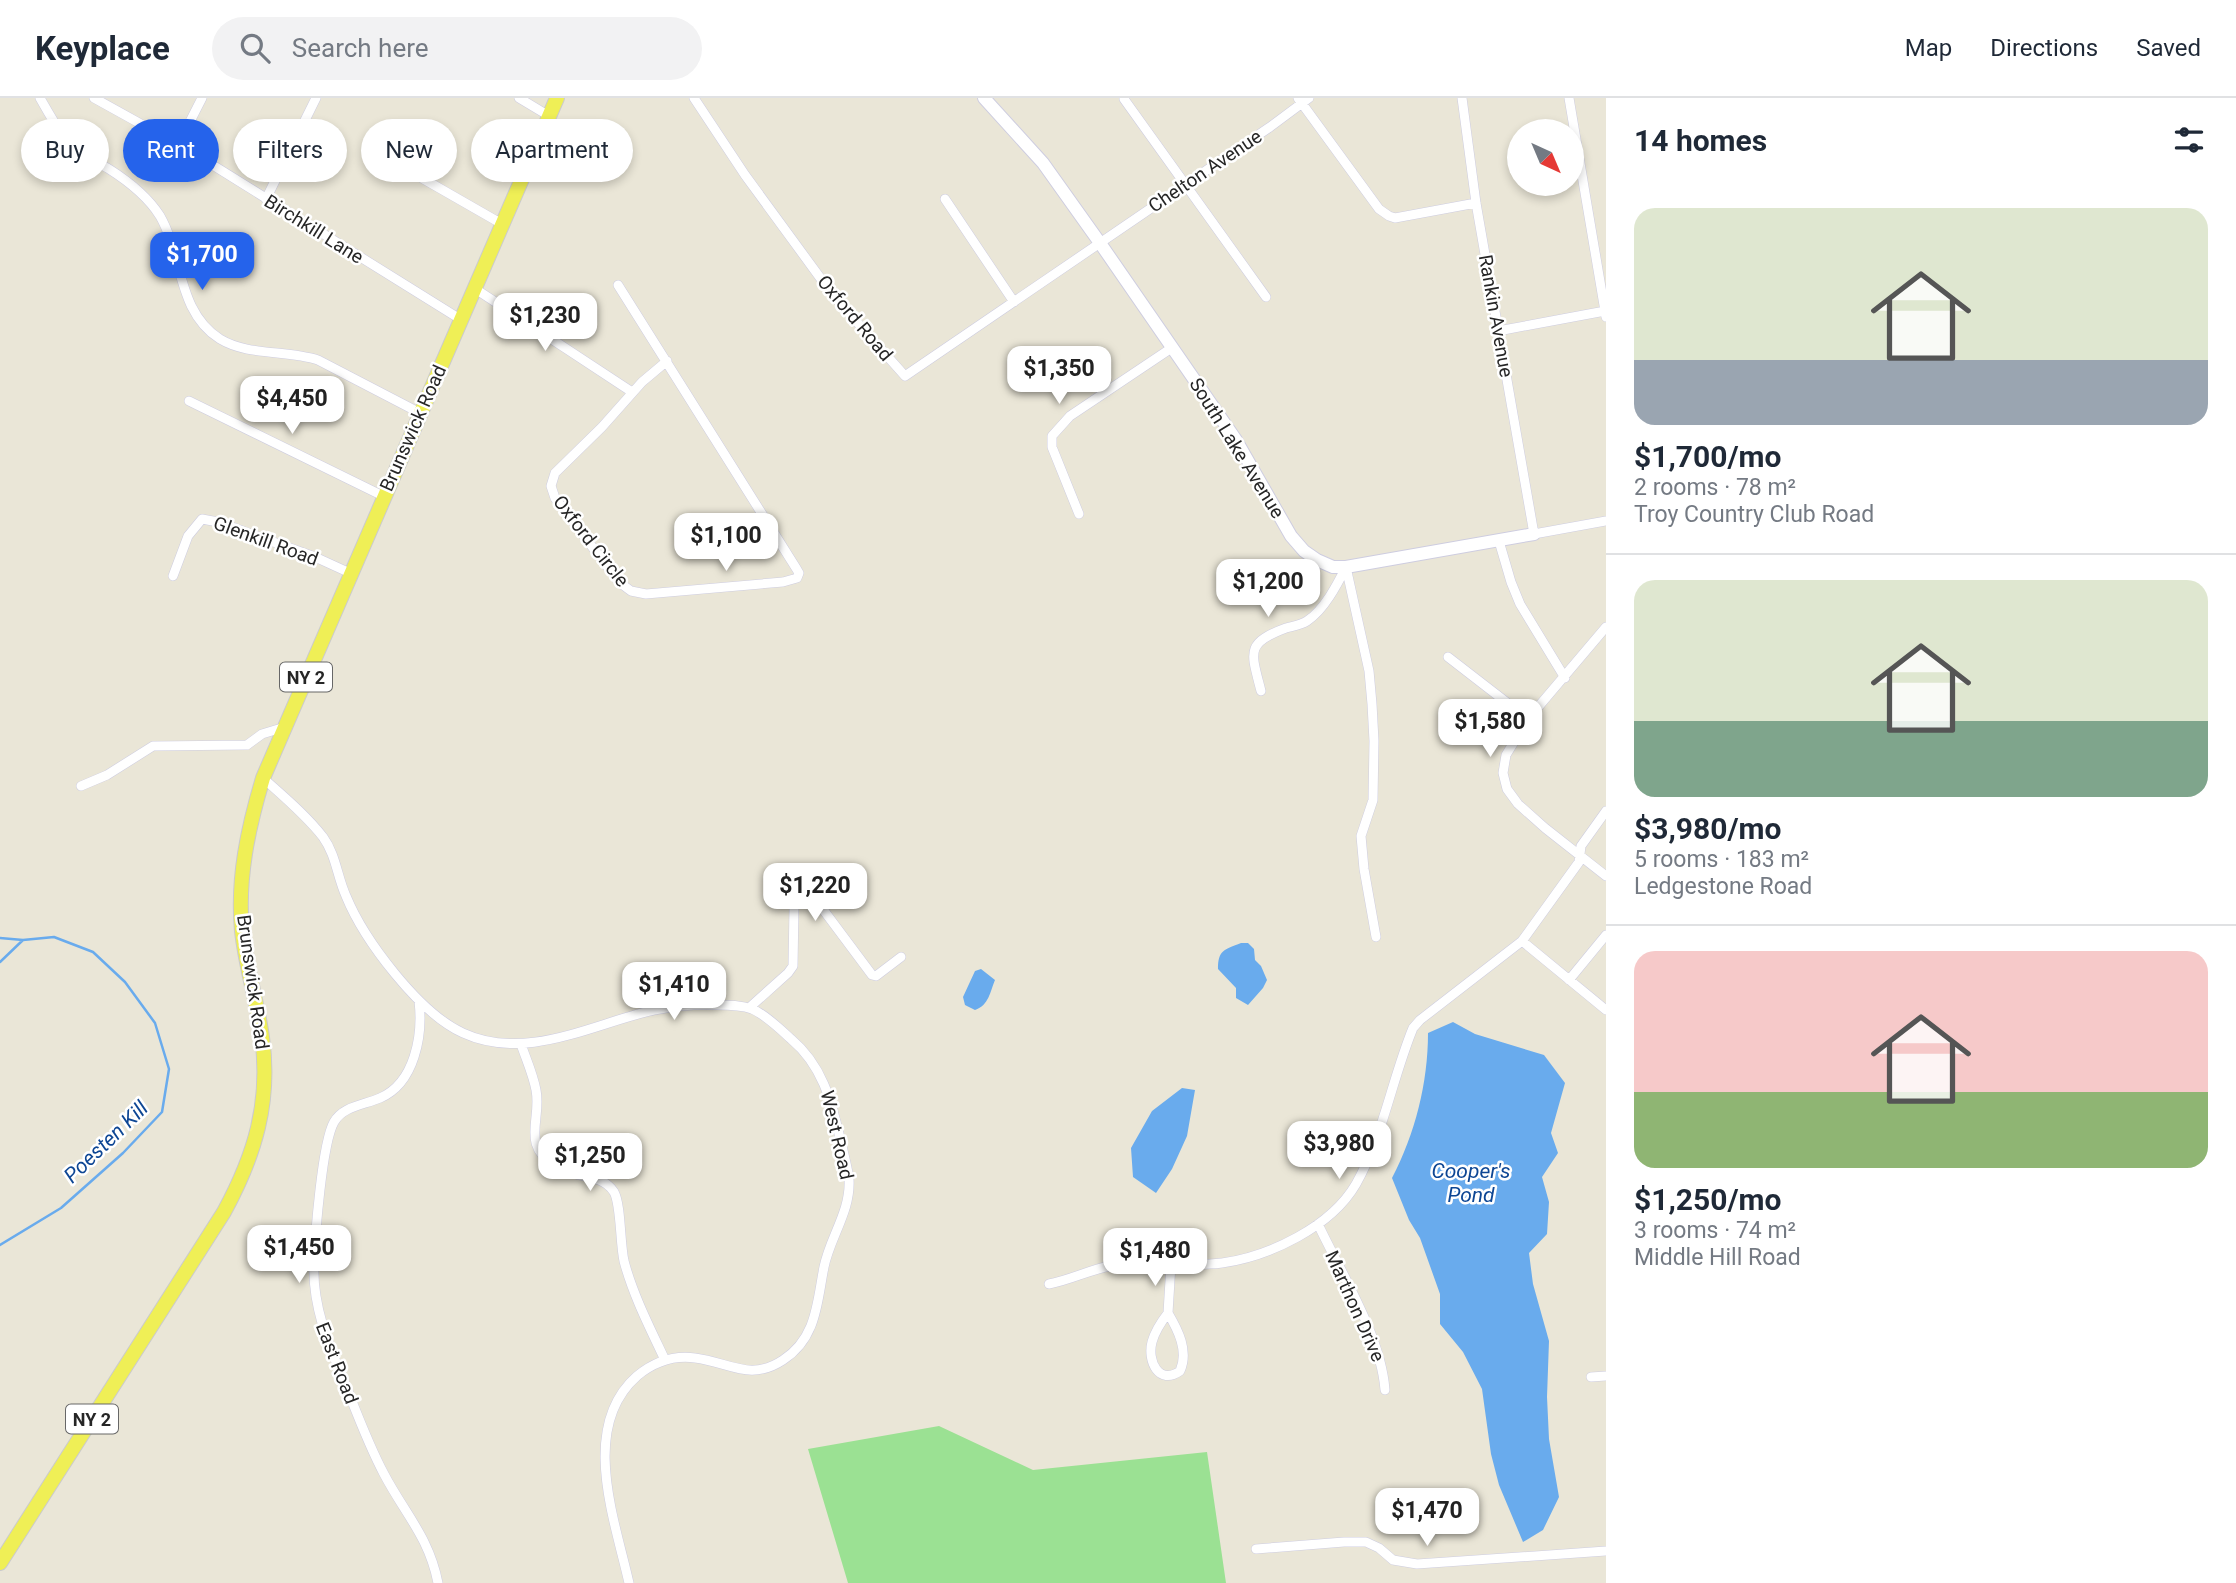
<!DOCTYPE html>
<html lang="en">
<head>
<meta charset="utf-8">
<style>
  :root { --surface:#fff; --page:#f2f2f3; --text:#1f2937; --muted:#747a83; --line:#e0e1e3; --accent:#2563eb }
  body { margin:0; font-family:Roboto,sans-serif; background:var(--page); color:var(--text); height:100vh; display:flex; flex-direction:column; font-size:26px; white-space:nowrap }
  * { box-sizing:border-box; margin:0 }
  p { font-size:23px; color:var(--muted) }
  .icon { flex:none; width:38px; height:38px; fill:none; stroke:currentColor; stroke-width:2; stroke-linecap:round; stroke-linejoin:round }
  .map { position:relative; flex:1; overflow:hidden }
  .drawer { display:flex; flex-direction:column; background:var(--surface); width:630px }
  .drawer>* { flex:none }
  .hud { position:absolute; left:21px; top:21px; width:665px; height:63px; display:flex; gap:14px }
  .needle { width:46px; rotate:136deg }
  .fabs { position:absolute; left:1507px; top:21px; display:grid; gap:14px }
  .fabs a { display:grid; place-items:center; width:77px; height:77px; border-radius:50%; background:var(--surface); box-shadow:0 4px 10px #0003; font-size:35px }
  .price { position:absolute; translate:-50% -60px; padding:0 16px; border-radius:14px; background:#fff; color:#222; font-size:23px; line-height:46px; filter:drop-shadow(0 2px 4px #0008) }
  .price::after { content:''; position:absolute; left:50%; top:42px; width:21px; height:16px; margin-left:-10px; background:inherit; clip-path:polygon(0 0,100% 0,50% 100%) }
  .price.current { background:var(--accent); color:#fff }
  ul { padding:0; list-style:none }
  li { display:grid; align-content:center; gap:14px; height:371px; padding:0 28px }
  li+li { border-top:2px solid var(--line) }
  li span { display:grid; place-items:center; height:217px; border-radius:21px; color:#555 }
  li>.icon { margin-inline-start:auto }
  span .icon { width:126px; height:126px; fill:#fffc; stroke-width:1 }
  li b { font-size:30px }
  h2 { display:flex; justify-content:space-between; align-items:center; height:84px; padding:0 28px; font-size:30px }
  .chip { padding:0 24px; border-radius:32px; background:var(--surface); box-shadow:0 4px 10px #0003; font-size:24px; line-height:63px }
  .chip.current { background:var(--accent); color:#fff }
  header { display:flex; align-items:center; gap:42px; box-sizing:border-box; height:98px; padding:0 35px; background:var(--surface); border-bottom:2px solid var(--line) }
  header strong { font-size:33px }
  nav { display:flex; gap:38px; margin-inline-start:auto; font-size:24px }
  .search { width:490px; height:63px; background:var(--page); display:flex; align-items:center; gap:18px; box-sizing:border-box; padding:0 24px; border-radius:38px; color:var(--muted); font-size:26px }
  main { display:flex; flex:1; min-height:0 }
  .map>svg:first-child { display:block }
  .green { fill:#9be193 }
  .water { fill:#69abed }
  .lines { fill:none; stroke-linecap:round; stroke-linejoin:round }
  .stream { stroke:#69abed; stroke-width:2.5 }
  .street-casing { stroke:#cecde0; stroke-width:10 }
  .secondary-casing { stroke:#cecde0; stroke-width:14 }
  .primary-casing { stroke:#cbcbcb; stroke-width:16 }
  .street { stroke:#fff; stroke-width:9 }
  .secondary { stroke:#fff; stroke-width:12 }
  .primary { stroke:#efef56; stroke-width:14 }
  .labels { text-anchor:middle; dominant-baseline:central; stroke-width:5; stroke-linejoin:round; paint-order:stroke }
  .shield { fill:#fff; stroke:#676767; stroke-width:2 }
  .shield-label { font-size:18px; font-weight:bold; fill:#262626 }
  .street-label { font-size:19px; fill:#262626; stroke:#fff }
  .water-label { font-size:21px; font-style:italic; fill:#0d4694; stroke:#fff }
</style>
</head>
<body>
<header>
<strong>Keyplace</strong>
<div class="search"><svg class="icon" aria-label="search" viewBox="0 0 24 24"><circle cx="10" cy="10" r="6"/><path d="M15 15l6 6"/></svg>Search here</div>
<nav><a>Map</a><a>Directions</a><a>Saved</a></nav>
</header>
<main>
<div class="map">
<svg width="1606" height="1485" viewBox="0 0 1606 1485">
  <rect width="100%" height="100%" fill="#eae6d7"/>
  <path class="green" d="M939,1328L1033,1372L1207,1354L1226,1485H848L808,1351Z"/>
  <path class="water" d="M1241,845H1248L1254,851L1255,862L1261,868L1267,882L1263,890L1248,907L1236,900V890L1218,871C1218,852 1224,852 1241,845Z
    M981,871L995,882C990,894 989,907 975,912L965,907L963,899L975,873Z
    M1453,924L1475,936L1544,957L1565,985L1551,1035L1558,1055L1542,1079L1549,1104L1547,1136L1529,1155L1533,1186L1549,1243L1547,1299L1549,1341L1559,1399L1543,1432L1523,1444L1499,1387L1491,1356L1482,1291L1463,1254L1440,1226V1196L1420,1140L1409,1122L1392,1080C1415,1036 1428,985 1428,935Z
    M1182,990L1195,992L1187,1038L1172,1071L1156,1095L1133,1079L1131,1050L1152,1013Z"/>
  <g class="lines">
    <path class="stream" d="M0,840L23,842
      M0,864L23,842L54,839L93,854L125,884L155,925L169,971L162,1014L123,1055L61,1110L0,1147"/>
    <defs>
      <path id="street" d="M40,0C51,19 60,37 77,52C86,60 99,65 109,71C128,83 148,99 160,118C183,158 177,214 220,241C248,258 287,252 318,262L420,315
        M94,0L195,56L460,221
        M519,0L549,18
        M694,0L745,77L832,196L905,278L1270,29L1309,0
        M1298,0L1379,111L1389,118L1395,120L1476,105
        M1462,0L1476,105L1534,436L1606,423
        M1569,0L1606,219
        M1124,1L1266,199
        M178,47L202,0
        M406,71L502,126
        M266,101L316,0
        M945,101L1014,204
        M618,187C678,281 736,376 796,470L799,475L797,480L783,484L646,496L631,493L619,484L555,400L551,388L555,375L602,329L642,284L667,263
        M474,190L632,294
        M1498,233L1605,213
        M189,303L383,398
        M1079,416L1052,349V338L1070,318L1173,249
        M1499,443L1511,484L1520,506L1565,580
        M1346,469L1369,573L1372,606L1374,643L1373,702L1361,738L1364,771L1376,839
        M173,478L188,438L202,421L218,424L315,459L350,475
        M1606,529L1528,621L1506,657L1503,675L1507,691L1518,706L1545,730L1606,778
        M1448,559L1528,621
        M1261,593C1251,554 1245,545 1286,530C1293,528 1301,527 1307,523C1324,512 1337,487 1346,469
        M263,680C283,698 306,717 323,739C336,757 337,778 346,798C364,842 419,915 463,935C526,964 592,926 654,912C675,908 696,906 717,907C729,907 741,907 752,911C766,917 780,931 791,941C822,967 831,1002 840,1040C843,1053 847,1067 849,1081C851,1113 830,1139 824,1169C817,1204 817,1240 783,1262C750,1284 729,1264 695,1260C673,1257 654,1264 637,1278C579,1329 615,1422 629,1485
        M81,688L107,677L153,648L247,647L262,636L285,629
        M1522,843L1606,912
        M1569,882L1606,837
        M419,903C423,937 415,985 380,1000C364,1007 343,1008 334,1024C322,1045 315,1139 314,1166C312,1211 331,1252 348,1293C359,1321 370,1350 384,1376C405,1416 429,1439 438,1485
        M749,910L788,875L793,868L794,810C797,798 805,796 816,802L872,877L876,878L901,859
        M521,946C526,961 533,976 536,992C542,1022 520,1046 556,1069C573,1081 601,1074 614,1094C621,1106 620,1145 624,1163C633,1197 650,1230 665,1262
        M1318,1126C1341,1175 1381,1238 1385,1292
        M1049,1186C1070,1182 1089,1172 1110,1168C1147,1161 1185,1170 1222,1165C1270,1158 1331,1129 1356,1086C1383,1038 1392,981 1413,930L1420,922L1522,843L1579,764L1581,748L1606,713
        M1168,1215C1178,1232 1189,1253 1180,1273C1159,1288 1147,1263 1152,1244C1155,1233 1161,1224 1168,1215Z
        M1168,1215L1171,1166
        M1591,1279L1606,1278
        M1256,1451L1344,1444H1366L1379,1450L1393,1462L1417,1466L1606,1453"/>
      <path id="secondary" d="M984,0L1043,65L1100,145L1236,342L1291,438L1304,453L1317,462L1333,469H1346L1534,436"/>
      <path id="primary" d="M0,1465L224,1114C255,1057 271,1004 262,939C257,903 246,869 242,833C237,781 248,730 263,680L557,0"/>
    </defs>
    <use href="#street" class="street-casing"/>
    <use href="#secondary" class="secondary-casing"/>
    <use href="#primary" class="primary-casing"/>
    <use href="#street" class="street"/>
    <use href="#secondary" class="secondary"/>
    <use href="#primary" class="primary"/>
  </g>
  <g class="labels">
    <g class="shield">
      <rect x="280" y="564.5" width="52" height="29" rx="5"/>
      <rect x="66" y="1306.5" width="52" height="29" rx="5"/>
    </g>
    <g class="shield-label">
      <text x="306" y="579">NY 2</text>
      <text x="92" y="1321">NY 2</text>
    </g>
    <g class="street-label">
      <text transform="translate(1205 73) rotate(-34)">Chelton Avenue</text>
      <text transform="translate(314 131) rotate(32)">Birchkill Lane</text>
      <text transform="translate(1496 218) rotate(80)">Rankin Avenue</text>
      <text transform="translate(855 220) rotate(50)">Oxford Road</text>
      <text transform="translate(413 330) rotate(-66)">Brunswick Road</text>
      <text transform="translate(1237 350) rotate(58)">South Lake Avenue</text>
      <text transform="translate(266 443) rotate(20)">Glenkill Road</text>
      <text transform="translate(591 443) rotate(52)">Oxford Circle</text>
      <text transform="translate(253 884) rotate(82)">Brunswick Road</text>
      <text transform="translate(837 1037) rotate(77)">West Road</text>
      <text transform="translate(1355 1208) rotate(66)">Marthon Drive</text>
      <text transform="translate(337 1265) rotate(69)">East Road</text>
    </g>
    <g class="water-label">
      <text transform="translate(106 1044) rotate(-44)">Poesten Kill</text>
      <text x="1471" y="1073">Cooper's<tspan x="1471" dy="24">Pond</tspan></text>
    </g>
  </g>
</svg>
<div class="fabs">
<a><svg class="needle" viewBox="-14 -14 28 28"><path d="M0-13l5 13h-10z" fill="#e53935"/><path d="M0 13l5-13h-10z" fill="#747a83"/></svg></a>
</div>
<b class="price current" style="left:202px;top:194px">$1,700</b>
<b class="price" style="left:545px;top:255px">$1,230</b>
<b class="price" style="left:1059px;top:308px">$1,350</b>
<b class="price" style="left:292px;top:338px">$4,450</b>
<b class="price" style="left:726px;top:475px">$1,100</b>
<b class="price" style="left:1268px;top:521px">$1,200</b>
<b class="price" style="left:1490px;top:661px">$1,580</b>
<b class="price" style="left:815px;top:825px">$1,220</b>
<b class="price" style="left:674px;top:924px">$1,410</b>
<b class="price" style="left:1339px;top:1083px">$3,980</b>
<b class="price" style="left:590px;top:1095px">$1,250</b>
<b class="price" style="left:299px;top:1187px">$1,450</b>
<b class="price" style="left:1155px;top:1190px">$1,480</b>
<b class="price" style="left:1427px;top:1450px">$1,470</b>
<div class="hud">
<a class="chip">Buy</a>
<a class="chip current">Rent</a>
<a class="chip">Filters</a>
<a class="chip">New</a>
<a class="chip">Apartment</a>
</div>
</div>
<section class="drawer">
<h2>14 homes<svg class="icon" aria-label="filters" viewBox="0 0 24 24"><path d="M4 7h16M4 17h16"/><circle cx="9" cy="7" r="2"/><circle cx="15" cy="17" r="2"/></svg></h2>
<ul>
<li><span style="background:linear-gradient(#dfe7d0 70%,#9aa5b1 0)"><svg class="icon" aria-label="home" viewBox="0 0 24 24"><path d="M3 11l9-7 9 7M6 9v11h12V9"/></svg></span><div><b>$1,700/mo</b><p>2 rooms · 78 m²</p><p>Troy Country Club Road</p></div></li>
<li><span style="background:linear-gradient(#dfe7d0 65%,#7fa58c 0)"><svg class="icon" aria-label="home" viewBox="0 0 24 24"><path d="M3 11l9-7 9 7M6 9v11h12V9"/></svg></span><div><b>$3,980/mo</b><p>5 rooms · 183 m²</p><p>Ledgestone Road</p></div></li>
<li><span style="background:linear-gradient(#f6c9c9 65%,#8fb573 0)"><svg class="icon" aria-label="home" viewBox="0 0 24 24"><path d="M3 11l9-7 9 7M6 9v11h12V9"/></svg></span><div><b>$1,250/mo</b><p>3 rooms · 74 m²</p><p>Middle Hill Road</p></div></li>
</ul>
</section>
</main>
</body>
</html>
